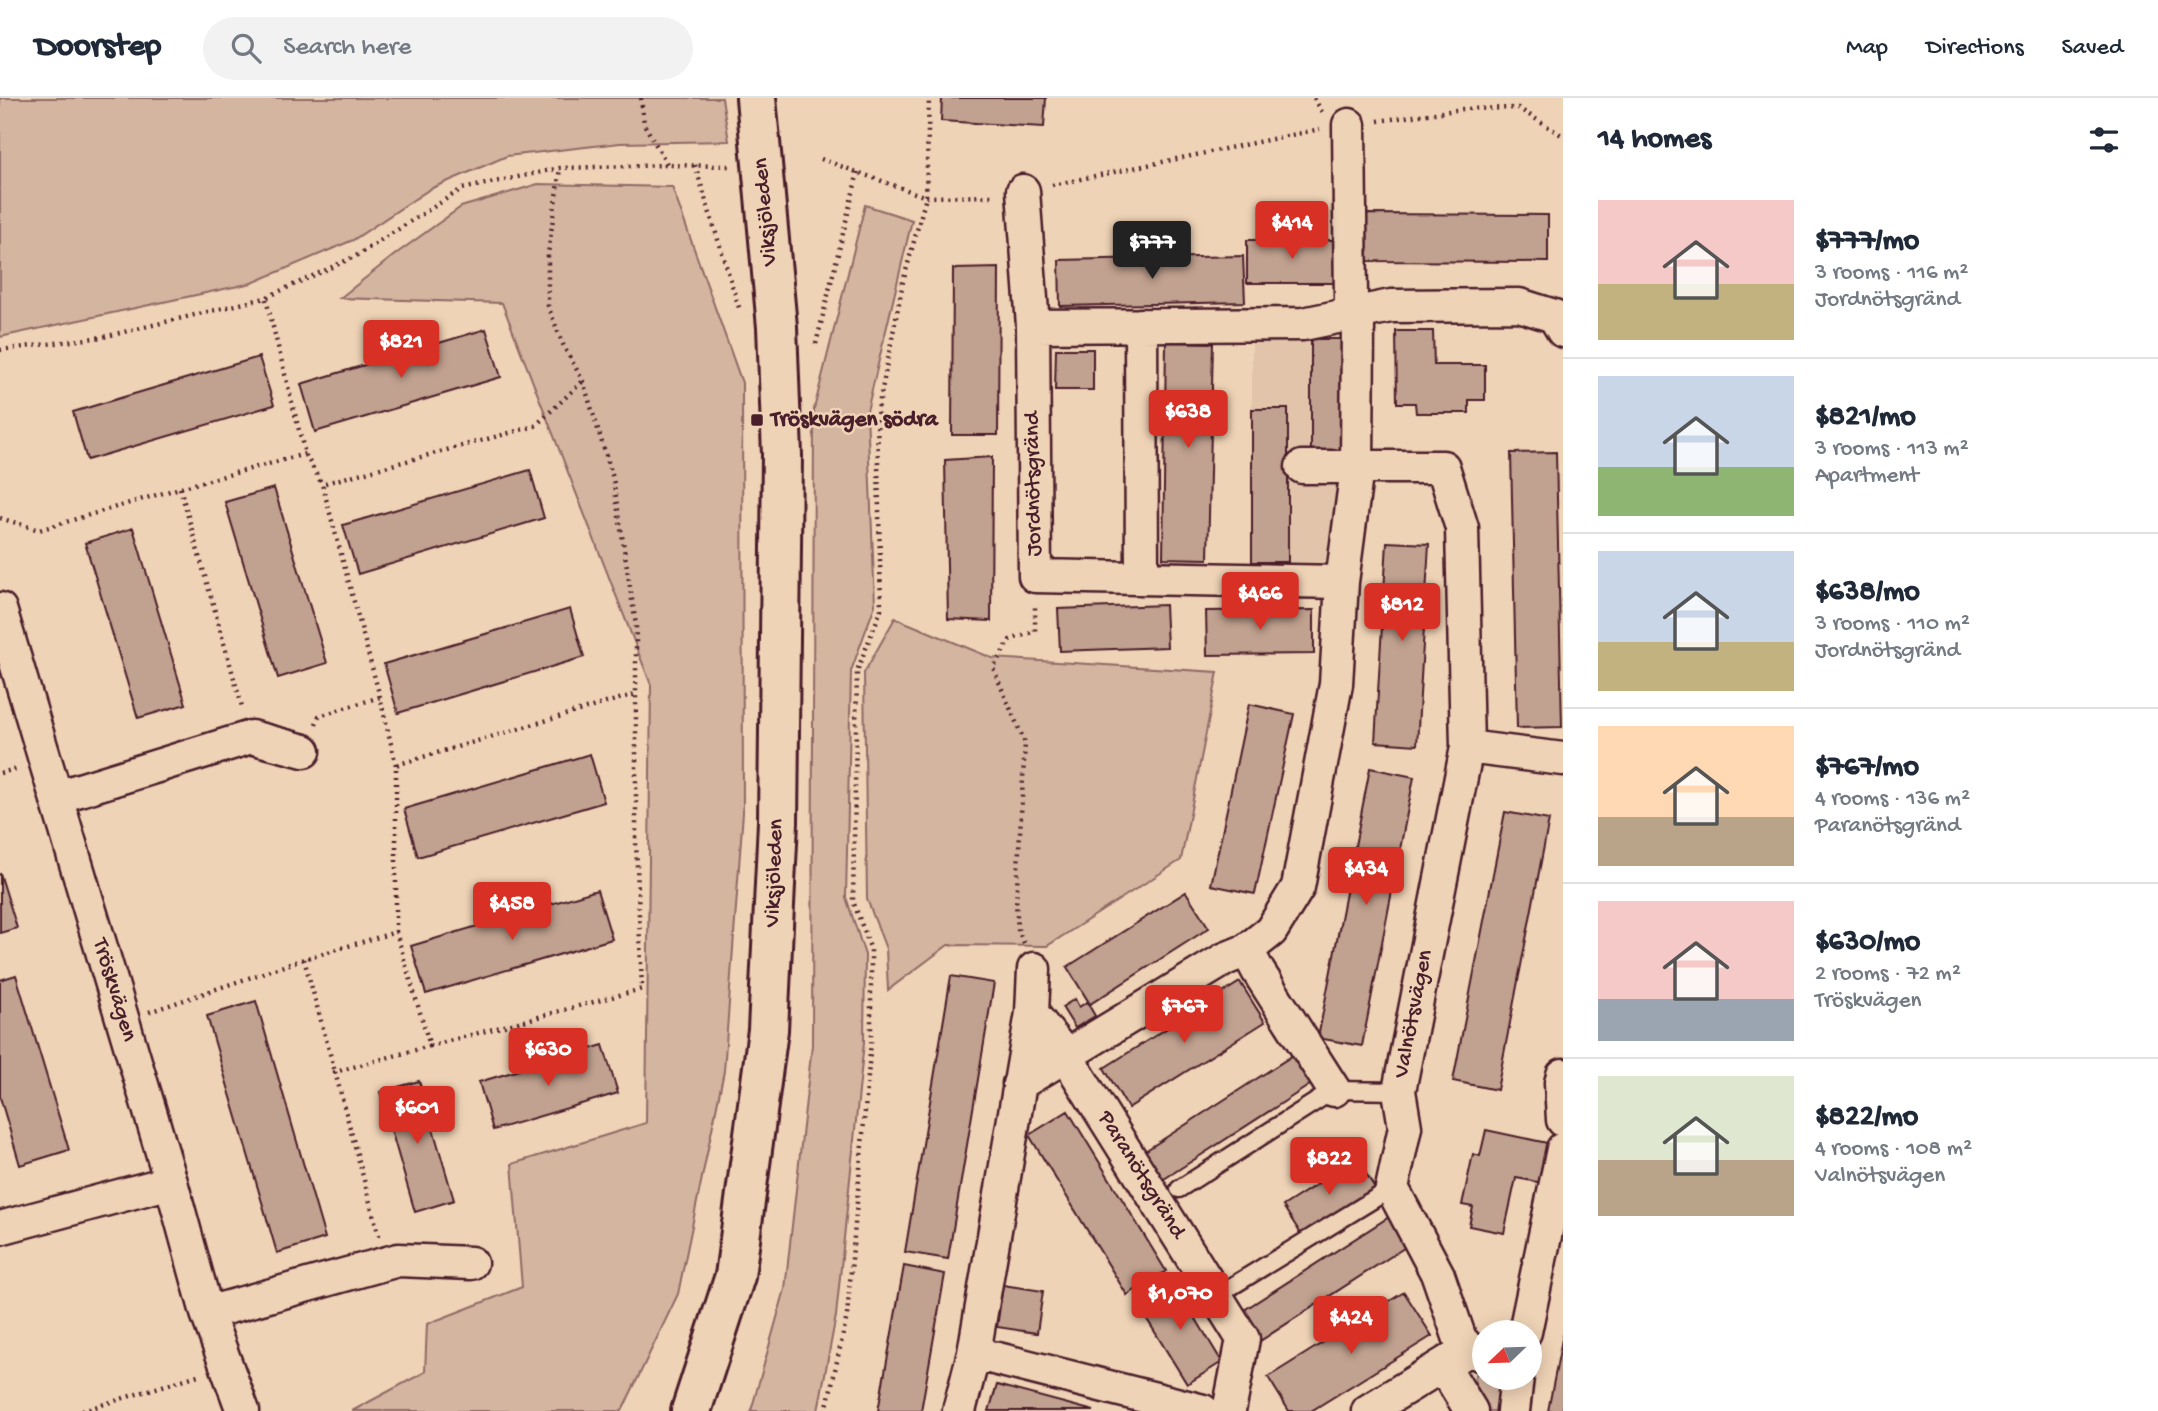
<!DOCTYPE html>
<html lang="en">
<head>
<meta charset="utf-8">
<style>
  :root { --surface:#fff; --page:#f2f2f3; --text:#1f2937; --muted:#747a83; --line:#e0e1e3; --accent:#d93025 }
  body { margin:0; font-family:"Gochi Hand",sans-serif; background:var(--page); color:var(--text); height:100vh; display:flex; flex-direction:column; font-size:26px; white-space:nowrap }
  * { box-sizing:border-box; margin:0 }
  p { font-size:23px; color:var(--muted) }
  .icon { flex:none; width:38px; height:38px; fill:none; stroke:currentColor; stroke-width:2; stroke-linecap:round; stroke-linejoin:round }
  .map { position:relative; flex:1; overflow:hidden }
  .sheet { display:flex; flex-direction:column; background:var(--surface); width:595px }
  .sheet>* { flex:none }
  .needle { width:46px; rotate:247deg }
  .buttons { position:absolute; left:1472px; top:1222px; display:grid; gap:14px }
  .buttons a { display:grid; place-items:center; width:70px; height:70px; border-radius:50%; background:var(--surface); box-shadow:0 4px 18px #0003; font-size:35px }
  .price { position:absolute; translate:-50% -60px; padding:0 16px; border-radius:7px; background:var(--accent); color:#fff; font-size:23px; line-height:46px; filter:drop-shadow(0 2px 4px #0008) }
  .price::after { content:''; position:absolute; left:50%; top:42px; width:21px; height:16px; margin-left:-10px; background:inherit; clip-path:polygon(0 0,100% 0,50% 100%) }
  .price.current { background:#222; color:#fff }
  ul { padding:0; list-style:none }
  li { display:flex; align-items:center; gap:21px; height:175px; padding:0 35px }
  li+li { border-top:2px solid var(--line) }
  li span { display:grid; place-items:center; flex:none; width:196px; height:140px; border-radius:0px; color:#555 }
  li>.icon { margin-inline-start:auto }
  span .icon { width:84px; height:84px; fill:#fffc; stroke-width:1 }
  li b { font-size:30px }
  h2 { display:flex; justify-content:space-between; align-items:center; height:84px; padding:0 35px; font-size:30px }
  header { display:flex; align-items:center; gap:42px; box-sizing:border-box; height:98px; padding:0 35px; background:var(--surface); border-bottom:2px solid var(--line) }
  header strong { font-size:33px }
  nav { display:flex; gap:38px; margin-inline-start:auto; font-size:24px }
  .search { width:490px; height:63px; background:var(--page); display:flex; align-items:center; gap:18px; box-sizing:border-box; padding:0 24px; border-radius:38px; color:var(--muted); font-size:26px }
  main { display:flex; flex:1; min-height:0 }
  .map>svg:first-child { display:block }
  .built { fill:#e1c4aa }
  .green { fill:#d4b5a0; stroke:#8f6a66; stroke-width:2 }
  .building { fill:#c1a18f; stroke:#4a1f2b; stroke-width:2 }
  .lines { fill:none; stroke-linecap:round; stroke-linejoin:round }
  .service-casing { stroke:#4a1f2b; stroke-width:21 }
  .minor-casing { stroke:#4a1f2b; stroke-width:37 }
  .secondary-casing { stroke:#4a1f2b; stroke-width:44 }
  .path { stroke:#4a1f2b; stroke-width:4.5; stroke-dasharray:2 5; stroke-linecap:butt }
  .service { stroke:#efd3b6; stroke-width:16 }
  .minor { stroke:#efd3b6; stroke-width:32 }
  .secondary { stroke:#efd3b6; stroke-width:38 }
  .poi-dot { fill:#4a1f2b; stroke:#efd3b6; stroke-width:2.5 }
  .labels { text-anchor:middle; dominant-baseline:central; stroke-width:5; stroke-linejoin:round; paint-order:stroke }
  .street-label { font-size:23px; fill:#4a1f2b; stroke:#efd3b6 }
  .poi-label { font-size:23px; font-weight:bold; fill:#4a1f2b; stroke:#efd3b6; text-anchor:start }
</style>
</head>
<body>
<header>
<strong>Doorstep</strong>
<div class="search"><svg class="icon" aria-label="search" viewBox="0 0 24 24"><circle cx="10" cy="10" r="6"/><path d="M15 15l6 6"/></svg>Search here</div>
<nav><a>Map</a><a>Directions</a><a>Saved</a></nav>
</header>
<main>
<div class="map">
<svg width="1563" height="1313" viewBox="0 0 1563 1313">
  <rect width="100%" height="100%" fill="#efd3b6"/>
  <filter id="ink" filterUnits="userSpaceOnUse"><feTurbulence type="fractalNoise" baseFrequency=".0143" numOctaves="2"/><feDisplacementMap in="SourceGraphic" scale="14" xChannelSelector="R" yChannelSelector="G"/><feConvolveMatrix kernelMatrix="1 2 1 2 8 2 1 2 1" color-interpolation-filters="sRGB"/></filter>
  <g filter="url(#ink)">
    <path class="built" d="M1252,235H1288L1311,241H1348L1335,465L1252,464Z"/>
    <path class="green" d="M0,0H722L729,43L620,45L507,58L430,91L353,142L252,185L0,239Z
      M538,86L672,89L742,285L743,714L724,973L678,1196L622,1313H352L425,1274L427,1226L522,1189L512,1066L646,1025L651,587L502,205L340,200L397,155L461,109Z
      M865,107L912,122L867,313L875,507L851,573L846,799L865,857L864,944L836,1218L818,1313H751L785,1191L812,947L814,311Z
      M895,520L992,560L1218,574L1181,762L1047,848L948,847L888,892L886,851L867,801L864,575Z
      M1483,1268L1484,1279H1513L1509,1313H1487L1476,1295L1475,1278Z"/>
    <path class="building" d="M942,0H1046L1044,29L941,23Z
      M1367,116L1548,117V164L1367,163Z
      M1247,142H1338V185H1247Z
      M1243,158L1245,204L1060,208L1059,162Z
      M999,170L998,337H952L953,171Z
      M486,231L501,279L315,334L301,286Z
      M1396,233H1433L1434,267H1485V302H1469V315H1416L1415,305H1397Z
      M1311,241H1348V360H1311Z
      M1166,244L1213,245L1208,461L1163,460Z
      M1056,251H1093V292H1055Z
      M259,259L274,307L87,362L73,314Z
      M1252,311H1288V464H1252Z
      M1556,354L1562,629L1517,630L1511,355Z
      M992,359L991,523L948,521L945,362Z
      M530,372L544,420L358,476L343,427Z
      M274,390L327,565L278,580L225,404Z
      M133,430L186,606L138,620L85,445Z
      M1387,444L1429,446L1417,647L1375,644Z
      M1165,507L1167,549L1060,553L1058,511Z
      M570,511L584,559L398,615L384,566Z
      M1314,512V556L1207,557L1206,513Z
      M1249,606L1294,616L1255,796L1211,787Z
      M590,656L604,704L418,759L404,711Z
      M1370,670L1414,679L1362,948L1318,940Z
      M1505,714L1549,722L1497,992L1453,983Z
      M0,775L17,830L0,835Z
      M597,792L612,841L426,896L411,848Z
      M1186,794L1209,830L1090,906L1067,869Z
      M16,877L69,1052L20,1067L0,999V882Z
      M951,878L994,885L948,1161L905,1154Z
      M1240,884L1265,924L1128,1010L1104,970Z
      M1075,901L1079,909L1087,904L1095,918L1075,930L1062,909Z
      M256,903L325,1140L277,1155L207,918Z
      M603,947L618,995L493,1032L479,984Z
      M1298,954L1316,983L1161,1083L1142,1055Z
      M419,983L454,1102L415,1114L380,994Z
      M1068,1013L1166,1173L1127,1197L1029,1037Z
      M1486,1032L1552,1046L1543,1085L1516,1080L1504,1135L1469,1128L1473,1109L1462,1107L1473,1056L1480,1058Z
      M1357,1061L1375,1090L1301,1136L1283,1108Z
      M1389,1119L1407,1148L1260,1243L1241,1214Z
      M904,1168L945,1176L921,1313H878Z
      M1173,1183L1222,1264L1187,1286L1137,1205Z
      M1003,1187L1043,1193L1037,1235L997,1229Z
      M1404,1194L1432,1238L1311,1313H1289L1268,1279Z
      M1563,1236V1313H1548Z
      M997,1287L1094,1313H989Z"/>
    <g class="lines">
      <defs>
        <path id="service" d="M1179,1091L1334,992L1399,993
          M1229,1190L1392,1090"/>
        <path id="minor" d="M1023,93L1033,228L1035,478L1342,484
          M1141,227L1142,479
          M1033,228L1303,226L1391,208L1519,207L1554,218L1563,233
          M1302,369H1443L1462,430L1467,649L1399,993L1405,1029L1392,1090L1438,1177L1460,1241L1469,1251L1484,1258
          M0,511L171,1084L207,1215L243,1313
          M1467,649L1563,661
          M57,699L251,639L304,653
          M1247,852L1271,833L1298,789L1336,586L1342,484L1357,370L1358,225L1351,202L1349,27
          M1032,915L1066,958L1243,1241L1229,1313
          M1563,977L1561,985L1563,1022
          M1019,986L1225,861L1247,852L1258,873L1334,992
          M0,1130L171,1084
          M207,1215L398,1162L471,1165
          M1525,1234L1563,1051
          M974,1255L1203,1313
          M1443,1267L1471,1313
          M959,1313L974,1255L1032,915L1034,871
          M1368,1313L1469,1251
          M1513,1313L1517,1279"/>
        <path id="secondary" d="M691,1313L735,1178L768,932L778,724L782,357L777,229L756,0"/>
      </defs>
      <use href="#service" class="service-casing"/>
      <use href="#minor" class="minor-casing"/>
      <use href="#secondary" class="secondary-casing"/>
      <path class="path" d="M641,0L644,26L667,66
        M1314,0L1323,16
        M1378,23L1463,11L1518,10L1563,38
        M821,61L926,99L995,98
        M695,67L740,213
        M1052,87L1320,31
        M266,201L305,356L322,386
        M816,246L858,74
        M0,252L103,239L265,200L356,158L462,91L560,70L667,67L729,68
        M180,390L243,612
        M0,420L39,432L180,390L305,356
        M380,599L322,386L535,328L583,283
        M316,626L319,618L380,599L396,667
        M0,675L16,671
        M396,834V667L636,596
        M1024,845L1018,832L1016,806L1025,645L993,570L1010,542L1035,533V505
        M304,861L335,974
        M149,914L304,861L396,834L430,948L642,891L636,744V527L613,380L583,283L564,249L548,208V156L560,70
        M379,1138L335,974L430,948
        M82,1313L198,1277
        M826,1313L847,1218L871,944V852L853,803L857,573L881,512L877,317L903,184L926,99L929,0"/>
      <use href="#service" class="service"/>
      <use href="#minor" class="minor"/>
      <use href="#secondary" class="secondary"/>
    </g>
  </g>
  <rect class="poi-dot" x="750" y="315" width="14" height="14" rx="3.5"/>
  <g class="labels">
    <g class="street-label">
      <text transform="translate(766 114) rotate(-95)">Viksjöleden</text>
      <text transform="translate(1034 386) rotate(-91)">Jordnötsgränd</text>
      <text transform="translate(775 775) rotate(-88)">Viksjöleden</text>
      <text transform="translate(114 892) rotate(73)">Tröskvägen</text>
      <text transform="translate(1414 916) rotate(-79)">Valnötsvägen</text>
      <text transform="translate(1141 1077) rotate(58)">Paranötsgränd</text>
    </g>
    <g class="poi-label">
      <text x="771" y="322">Tröskvägen södra</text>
    </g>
  </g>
</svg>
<div class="buttons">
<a><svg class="needle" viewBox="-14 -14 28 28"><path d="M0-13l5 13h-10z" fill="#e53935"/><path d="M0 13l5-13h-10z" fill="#747a83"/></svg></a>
</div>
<b class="price" style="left:1292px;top:163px">$414</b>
<b class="price current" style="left:1152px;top:183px">$777</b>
<b class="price" style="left:401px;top:282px">$821</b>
<b class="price" style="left:1188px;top:352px">$638</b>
<b class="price" style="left:1260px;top:534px">$466</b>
<b class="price" style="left:1402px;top:545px">$812</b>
<b class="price" style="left:1366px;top:809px">$434</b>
<b class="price" style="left:512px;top:844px">$458</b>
<b class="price" style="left:1184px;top:947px">$767</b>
<b class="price" style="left:548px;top:990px">$630</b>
<b class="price" style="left:417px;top:1048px">$601</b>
<b class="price" style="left:1329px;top:1099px">$822</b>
<b class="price" style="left:1180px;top:1234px">$1,070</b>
<b class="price" style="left:1351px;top:1258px">$424</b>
</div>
<section class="sheet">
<h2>14 homes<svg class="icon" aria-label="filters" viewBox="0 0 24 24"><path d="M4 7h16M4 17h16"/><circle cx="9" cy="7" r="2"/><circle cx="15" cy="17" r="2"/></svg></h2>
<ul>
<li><span style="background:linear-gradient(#f6c9c9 60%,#c2b280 0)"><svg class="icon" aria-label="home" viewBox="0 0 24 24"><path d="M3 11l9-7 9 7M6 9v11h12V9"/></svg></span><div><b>$777/mo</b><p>3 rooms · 116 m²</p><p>Jordnötsgränd</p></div></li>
<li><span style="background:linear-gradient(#c9d6e8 65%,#8fb573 0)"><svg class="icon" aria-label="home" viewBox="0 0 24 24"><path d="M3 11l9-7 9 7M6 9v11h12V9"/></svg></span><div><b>$821/mo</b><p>3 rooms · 113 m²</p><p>Apartment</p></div></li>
<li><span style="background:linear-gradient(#c9d6e8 65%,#c2b280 0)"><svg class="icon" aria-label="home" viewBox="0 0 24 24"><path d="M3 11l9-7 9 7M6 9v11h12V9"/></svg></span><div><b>$638/mo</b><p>3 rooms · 110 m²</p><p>Jordnötsgränd</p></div></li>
<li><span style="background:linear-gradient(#ffd9b3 65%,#b9a48a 0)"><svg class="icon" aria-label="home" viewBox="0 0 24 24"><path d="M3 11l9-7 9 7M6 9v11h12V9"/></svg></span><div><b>$767/mo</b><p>4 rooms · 136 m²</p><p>Paranötsgränd</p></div></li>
<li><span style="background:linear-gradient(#f6c9c9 70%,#9aa5b1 0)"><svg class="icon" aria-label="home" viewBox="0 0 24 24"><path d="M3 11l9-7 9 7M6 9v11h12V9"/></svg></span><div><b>$630/mo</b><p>2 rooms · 72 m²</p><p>Tröskvägen</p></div></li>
<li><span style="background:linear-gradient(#dfe7d0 60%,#b9a48a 0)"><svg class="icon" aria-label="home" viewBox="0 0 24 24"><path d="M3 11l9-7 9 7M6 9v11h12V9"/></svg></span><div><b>$822/mo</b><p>4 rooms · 108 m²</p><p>Valnötsvägen</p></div></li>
</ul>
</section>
</main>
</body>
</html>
